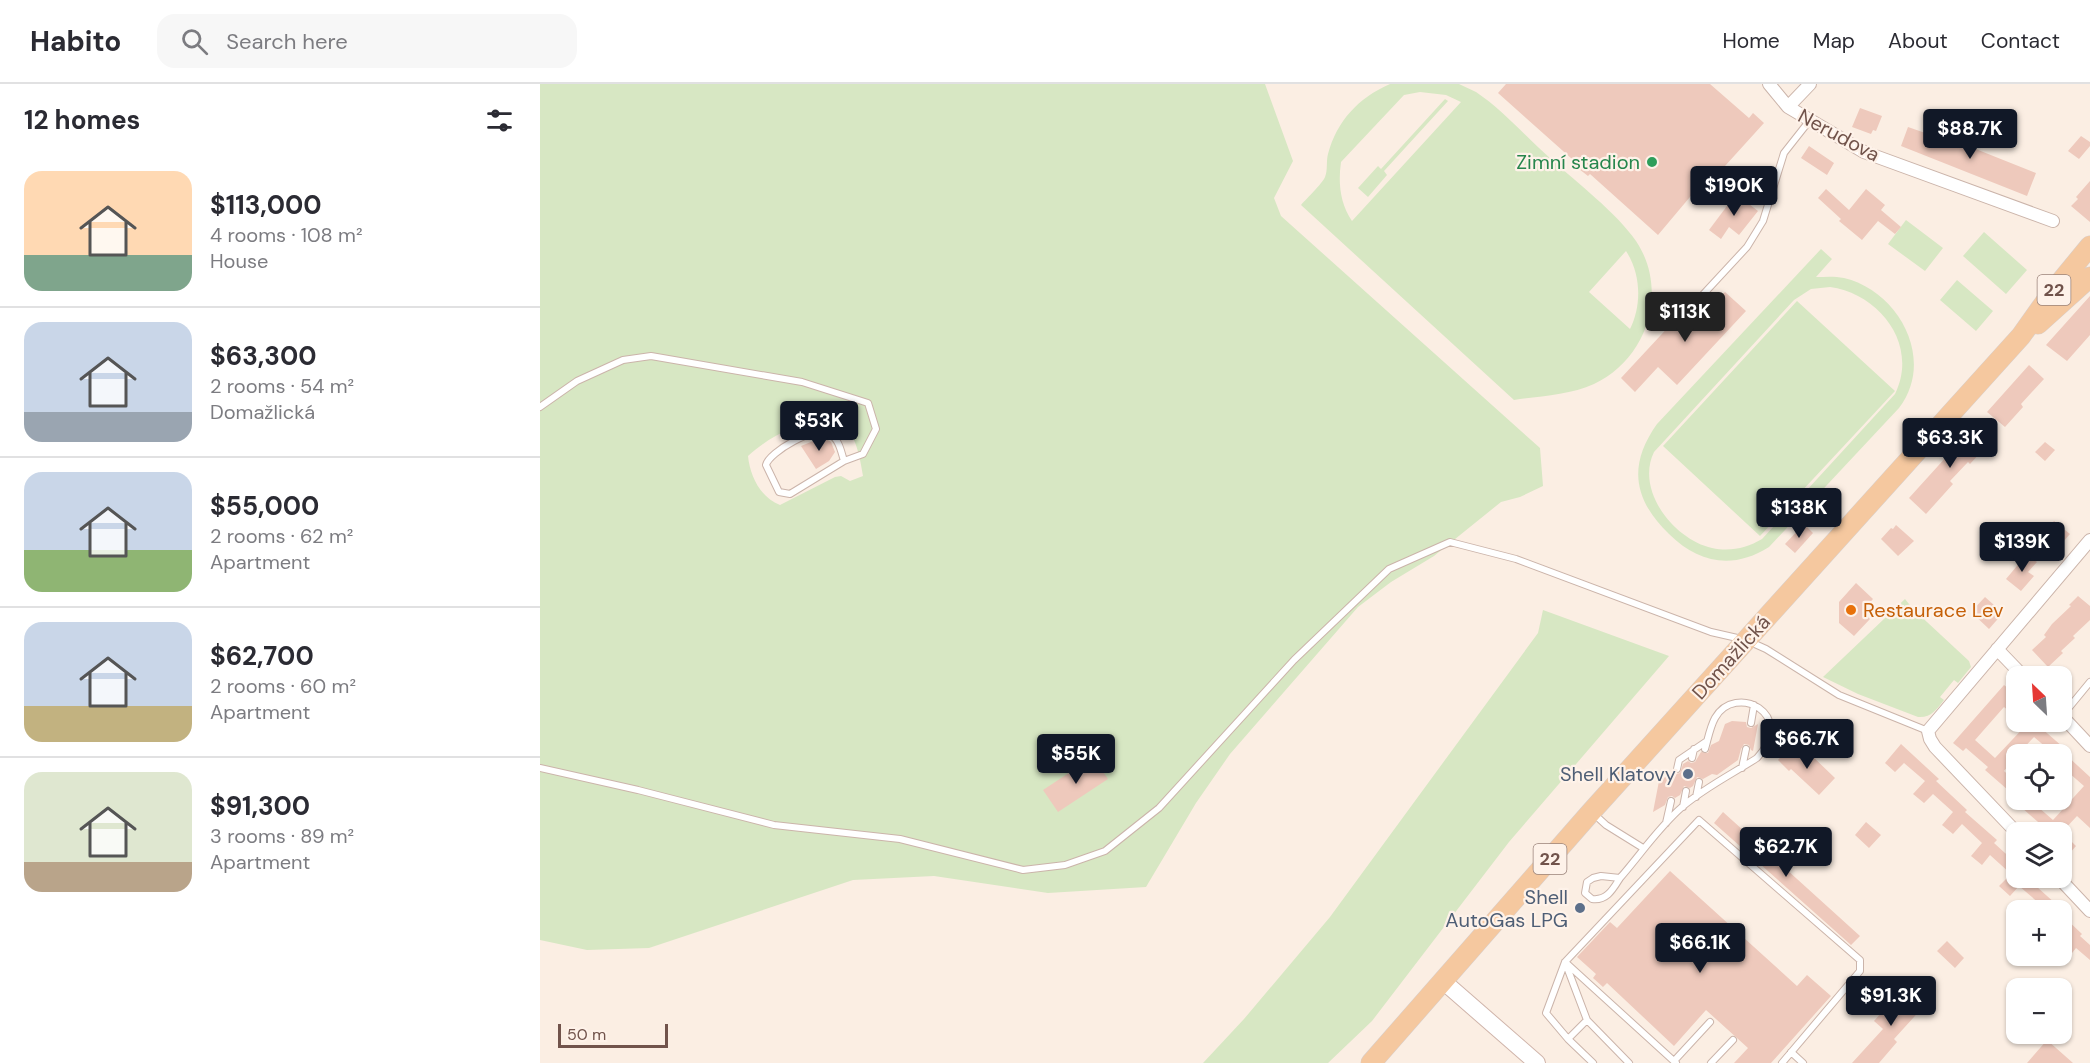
<!DOCTYPE html>
<html lang="en">
<head>
<meta charset="utf-8">
<style>
  :root { --surface:#fff; --page:#f7f7f7; --text:#2b2b33; --muted:#7c7c81; --line:#e1e1e2; --accent:#111827 }
  body { margin:0; font-family:"DM Sans",sans-serif; background:var(--page); color:var(--text); height:100vh; display:flex; flex-direction:column; font-size:22px; white-space:nowrap }
  * { box-sizing:border-box; margin:0 }
  p { font-size:20px; color:var(--muted) }
  .icon { flex:none; width:33px; height:33px; fill:none; stroke:currentColor; stroke-width:2; stroke-linecap:round; stroke-linejoin:round }
  .map { position:relative; flex:1; overflow:hidden }
  .details { display:flex; flex-direction:column; background:var(--surface); width:540px }
  .details>* { flex:none }
  .needle { width:39px; rotate:335deg }
  .controls { position:absolute; left:1466px; top:582px; display:grid; gap:12px }
  .controls a { display:grid; place-items:center; width:66px; height:66px; border-radius:12px; background:var(--surface); box-shadow:0 2px 4px #0004; font-size:30px }
  .scale { position:absolute; left:18px; bottom:15px; width:110px; box-sizing:border-box; padding-left:6px; border:3px solid #71534b; border-top:0; font-size:16px; line-height:21px; white-space:nowrap; color:#71534b; -webkit-text-stroke:4px #fef2e9; paint-order:stroke }
  .price { position:absolute; translate:-50% -51px; padding:0 14px; border-radius:6px; background:var(--accent); color:#fff; font-size:20px; line-height:39px; filter:drop-shadow(0 2px 3px #0008) }
  .price::after { content:''; position:absolute; left:50%; top:36px; width:18px; height:14px; margin-left:-9px; background:inherit; clip-path:polygon(0 0,100% 0,50% 100%) }
  .price.selected { background:#222; color:#fff }
  ul { padding:0; list-style:none }
  li { display:flex; align-items:center; gap:18px; height:150px; padding:0 24px }
  li+li { border-top:2px solid var(--line) }
  li span { display:grid; place-items:center; flex:none; width:168px; height:120px; border-radius:18px; color:#555 }
  li>.icon { margin-inline-start:auto }
  span .icon { width:72px; height:72px; fill:#fffc; stroke-width:1 }
  li b { font-size:26px }
  h2 { display:flex; justify-content:space-between; align-items:center; height:72px; padding:0 24px; font-size:26px }
  header { display:flex; align-items:center; gap:36px; box-sizing:border-box; height:84px; padding:0 30px; background:var(--surface); border-bottom:2px solid var(--line) }
  header strong { font-size:28px }
  nav { display:flex; gap:33px; margin-inline-start:auto; font-size:21px }
  .search { width:420px; height:54px; background:var(--page); display:flex; align-items:center; gap:15px; box-sizing:border-box; padding:0 21px; border-radius:18px; color:var(--muted); font-size:22px }
  main { display:flex; flex:1; min-height:0 }
  .map>svg:first-child { display:block }
  .green { fill:#d7e7c3; fill-rule:evenodd }
  .building { fill:#eec9bc }
  .lines { fill:none; stroke-linecap:round; stroke-linejoin:round }
  .service-casing { stroke:#cbb4aa; stroke-width:8 }
  .minor-casing { stroke:#cbb4aa; stroke-width:14 }
  .secondary-casing { stroke:#d0b5ab; stroke-width:18 }
  .primary-casing { stroke:#d7cfcd; stroke-width:21 }
  .service { stroke:#fff; stroke-width:6 }
  .minor { stroke:#fff; stroke-width:12 }
  .secondary { stroke:#fff; stroke-width:16 }
  .primary { stroke:#f5c89f; stroke-width:20 }
  .leisure-dot { fill:#2e9e5b; stroke:#fef2e9; stroke-width:2 }
  .food-dot { fill:#e8710a; stroke:#fef2e9; stroke-width:2 }
  .service-dot { fill:#5c6f8a; stroke:#fef2e9; stroke-width:2 }
  .labels { text-anchor:middle; dominant-baseline:central; stroke-width:4.5; stroke-linejoin:round; paint-order:stroke }
  .shield { fill:#fef2e9; stroke:#9b837a; stroke-width:1.5 }
  .shield-label { font-size:18px; font-weight:bold; fill:#71534b }
  .street-label { font-size:20px; fill:#71534b; stroke:#fef2e9 }
  .leisure-label { font-size:20px; fill:#27864d; stroke:#fef2e9; text-anchor:end }
  .food-label { font-size:20px; fill:#c56008; stroke:#fef2e9; text-anchor:start }
  .service-label { font-size:20px; fill:#4e5e75; stroke:#fef2e9; text-anchor:end }
</style>
</head>
<body>
<header>
<strong>Habito</strong>
<div class="search"><svg class="icon" aria-label="search" viewBox="0 0 24 24"><circle cx="10" cy="10" r="6"/><path d="M15 15l6 6"/></svg>Search here</div>
<nav><a>Home</a><a>Map</a><a>About</a><a>Contact</a></nav>
</header>
<main>
<section class="details">
<h2>12 homes<svg class="icon" aria-label="filters" viewBox="0 0 24 24"><path d="M4 7h16M4 17h16"/><circle cx="9" cy="7" r="2"/><circle cx="15" cy="17" r="2"/></svg></h2>
<ul>
<li><span style="background:linear-gradient(#ffd9b3 70%,#7fa58c 0)"><svg class="icon" aria-label="home" viewBox="0 0 24 24"><path d="M3 11l9-7 9 7M6 9v11h12V9"/></svg></span><div><b>$113,000</b><p>4 rooms · 108 m²</p><p>House</p></div></li>
<li><span style="background:linear-gradient(#c9d6e8 75%,#9aa5b1 0)"><svg class="icon" aria-label="home" viewBox="0 0 24 24"><path d="M3 11l9-7 9 7M6 9v11h12V9"/></svg></span><div><b>$63,300</b><p>2 rooms · 54 m²</p><p>Domažlická</p></div></li>
<li><span style="background:linear-gradient(#c9d6e8 65%,#8fb573 0)"><svg class="icon" aria-label="home" viewBox="0 0 24 24"><path d="M3 11l9-7 9 7M6 9v11h12V9"/></svg></span><div><b>$55,000</b><p>2 rooms · 62 m²</p><p>Apartment</p></div></li>
<li><span style="background:linear-gradient(#c9d6e8 70%,#c2b280 0)"><svg class="icon" aria-label="home" viewBox="0 0 24 24"><path d="M3 11l9-7 9 7M6 9v11h12V9"/></svg></span><div><b>$62,700</b><p>2 rooms · 60 m²</p><p>Apartment</p></div></li>
<li><span style="background:linear-gradient(#dfe7d0 75%,#b9a48a 0)"><svg class="icon" aria-label="home" viewBox="0 0 24 24"><path d="M3 11l9-7 9 7M6 9v11h12V9"/></svg></span><div><b>$91,300</b><p>3 rooms · 89 m²</p><p>Apartment</p></div></li>
</ul>
</section>
<div class="map">
<svg width="1550" height="979" viewBox="0 0 1550 979">
  <rect width="100%" height="100%" fill="#fbeee3"/>
  <path class="green" d="M0,0H725L753,77L734,114L741,132L1000,364L1003,402L980,413L961,418L894,472L851,498L818,523L690,670L656,719L606,803L508,809L394,792L313,796L109,864L47,866L0,856ZM281,334C285,334 292,334 296,335C315,344 320,373 323,392L310,397L301,392L295,393L240,421C220,413 210,392 208,372C230,352 253,342 281,334Z
    M850,0H919L936,8C963,26 986,53 1011,75C1037,99 1076,128 1096,157C1129,206 1108,275 1054,300C1030,311 1000,312 974,316L761,121C767,114 782,100 785,93C788,86 786,77 788,70C797,37 818,14 850,0ZM880,8L906,11L921,18L812,137C800,119 798,99 801,78L864,11ZM1086,167C1101,190 1102,221 1090,245L1049,208Z
    M905,15L908,17L844,87L847,91L828,113L818,104L838,82L841,85Z
    M1366,136L1403,164L1385,187L1348,160Z
    M1444,148L1487,186L1466,210L1423,172Z
    M1281,165L1292,175L1276,193C1285,193 1294,192 1304,194C1359,207 1396,276 1359,324L1229,463C1193,486 1158,479 1129,450C1093,415 1088,381 1117,340ZM1290,203C1340,210 1379,261 1355,310L1222,455C1207,464 1190,468 1172,464C1135,456 1095,407 1114,368L1254,216L1271,205Z
    M1417,196L1453,227L1436,247L1400,216Z
    M1257,217L1355,307L1220,452L1123,362Z
    M1365,515L1373,525L1429,577L1431,583L1418,599L1414,596L1400,613L1404,616C1396,626 1391,634 1378,633L1318,610L1283,593Z
    M1003,526L1129,572L969,758L832,937L788,979H663L704,935L790,833L998,549Z"/>
  <path class="building" d="M966,0H1170L1209,34L1213,29L1224,39L1185,82L1187,88L1174,93L1184,112L1165,105L1160,111L1155,107L1118,151L1050,90L1048,92L1039,85L1041,83L958,9Z
    M1320,24L1342,32L1336,47L1333,46L1331,50L1312,43Z
    M1368,43L1391,51L1383,44L1496,89L1487,112L1361,62Z
    M1541,52L1550,58V62L1539,75L1528,67Z
    M1269,62L1294,79L1287,91L1261,74Z
    M1550,97V138L1531,122L1538,115L1536,113Z
    M1286,105L1309,126L1326,105L1345,121L1341,126L1361,143L1355,150L1338,137L1322,156L1299,137L1301,135L1278,114Z
    M1196,110L1218,127L1199,151L1189,143L1181,155L1169,146Z
    M1185,208L1206,227L1137,301L1118,283L1095,308L1081,294L1146,224L1158,235Z
    M1550,212V251L1527,277L1506,261Z
    M1489,281L1504,295L1481,320L1483,323L1465,343L1447,328Z
    M1436,340L1452,356L1430,380L1428,378L1410,397L1413,400L1386,430L1369,414Z
    M283,353L291,358L295,368L289,377L276,385L261,362Z
    M1505,358L1515,366L1505,377L1495,368Z
    M1514,437L1530,450L1516,466L1501,453Z
    M1264,440L1273,449L1255,469L1245,460Z
    M1356,441L1374,457L1358,472L1341,455L1351,444L1353,445Z
    M1487,470L1497,478L1488,488L1494,492L1481,507L1466,495Z
    M1316,499L1333,515L1322,527L1330,535L1314,552L1299,539V518Z
    M1538,512L1550,522V536L1533,552L1535,554L1521,567L1523,569L1508,583L1492,566L1506,553L1504,551L1512,540L1531,522L1529,521Z
    M1445,513L1463,529L1449,545L1431,528Z
    M1464,601L1474,609L1470,613L1476,618V633L1464,623L1435,656L1455,674L1489,638H1505L1500,643L1531,670H1525L1550,693V744L1537,732L1524,746L1527,748H1522L1536,762L1529,770L1521,763V748H1501L1505,744L1473,716H1490L1513,736L1544,702L1521,682V670H1514L1494,653L1478,670H1476V673L1464,687L1476,698V713L1445,686L1448,683L1426,664L1423,667L1413,659Z
    M1192,637L1206,638L1207,643L1211,644L1218,640L1213,667L1211,666L1209,661L1204,660L1201,665L1198,676L1177,691L1172,690L1163,695L1157,693L1153,702L1150,704L1144,702L1140,711L1135,714L1132,712L1128,713L1125,721L1113,728L1119,697L1133,688L1136,690L1140,689L1143,680L1148,677L1151,679L1155,678L1161,668L1168,669L1171,661L1179,657L1185,640Z
    M1361,660L1399,695L1396,697L1427,726L1425,728L1457,756L1454,759L1476,779V794H1487L1526,829L1523,832L1542,850L1540,852L1550,861V876L1536,864L1528,874L1521,868V826H1507L1479,802L1470,812L1459,802L1471,790L1450,771L1442,781L1431,772L1442,759L1422,740L1413,750L1402,741L1413,728L1393,710L1384,719L1373,710L1385,697L1364,679L1355,688L1345,679Z
    M1252,661L1266,675L1270,670L1295,694L1279,711L1251,685L1249,687L1238,676Z
    M553,673L568,695L518,728L503,706Z
    M1183,728L1320,852L1311,861L1174,739Z
    M1326,738L1341,751L1329,764L1315,751Z
    M1130,787L1257,902L1267,891L1291,912L1231,979H1194L1208,964L1166,926L1134,962L1067,899L1063,903L1053,894L1056,890L1037,873L1070,838L1077,844Z
    M1407,857L1424,874L1415,884L1397,867Z
    M1364,903L1384,922L1354,955L1357,958L1339,979H1312L1343,945L1334,937Z
    M1507,956L1533,979H1487Z"/>
  <g class="lines">
    <defs>
      <path id="service" d="M1157,217L1207,163L1223,137L1244,69L1270,36
        M0,323L37,297L83,276L111,272L262,298L328,319L336,345L323,370L304,377L250,410L239,408L226,381C229,368 276,341 289,349C299,355 301,367 304,377
        M1522,632L1550,598
        M1211,639L1214,621
        M1152,674L1154,665
        M0,684L98,706L234,741L360,755L483,786L525,781L565,767L619,724L754,576L849,485L910,458L976,475L1171,548L1206,556L1226,565L1299,611L1388,647
        M1202,684L1206,665
        M1137,685L1139,676L1167,657
        M1156,713L1159,698
        M1143,723L1146,707
        M1054,730L1066,741L1103,764
        M1126,739L1131,717
        M1080,794C1073,805 1067,817 1052,815L1045,809L1047,798L1053,794L1061,792L1080,794C1101,770 1118,744 1142,723C1164,704 1192,690 1217,674C1258,630 1195,598 1175,634C1170,643 1168,655 1165,665
        M1028,955L1047,936
        M1251,968L1263,979
        M1134,977L1170,938
        M1053,979L1028,955L1006,929L1025,878L1159,736L1320,876V887L1242,979
        M1089,979L1047,936L1025,878L1136,979
        M1171,979L1193,956"/>
      <path id="minor" d="M1229,0L1248,23L1324,68L1513,137
        M1248,23L1270,0
        M1457,565L1483,592
        M1521,631L1550,662
        M1476,748L1395,663L1390,655L1388,647L1550,456
        M1519,794L1550,827"/>
      <path id="secondary" d="M903,897L997,979"/>
      <path id="primary" d="M1498,240L1550,193
        M831,979L1051,728L1481,252L1513,207L1550,162"/>
    </defs>
    <use href="#service" class="service-casing"/>
    <use href="#minor" class="minor-casing"/>
    <use href="#secondary" class="secondary-casing"/>
    <use href="#primary" class="primary-casing"/>
    <use href="#service" class="service"/>
    <use href="#minor" class="minor"/>
    <use href="#secondary" class="secondary"/>
    <use href="#primary" class="primary"/>
  </g>
  <circle class="leisure-dot" cx="1112" cy="78" r="6"/>
  <circle class="food-dot" cx="1311" cy="526" r="6"/>
  <g class="service-dot">
    <circle cx="1148" cy="690" r="6"/>
    <circle cx="1040" cy="824" r="6"/>
  </g>
  <g class="labels">
    <g class="shield">
      <rect x="1497.5" y="191" width="33" height="30" rx="4.5"/>
      <rect x="993.5" y="760" width="33" height="30" rx="4.5"/>
    </g>
    <g class="shield-label">
      <text x="1514" y="206">22</text>
      <text x="1010" y="775">22</text>
    </g>
    <g class="street-label">
      <text transform="translate(1299 51) rotate(28)">Nerudova</text>
      <text transform="translate(1191 573) rotate(-48)">Domažlická</text>
    </g>
    <g class="leisure-label">
      <text x="1100" y="78">Zimní stadion</text>
    </g>
    <g class="food-label">
      <text x="1323" y="526">Restaurace Lev</text>
    </g>
    <g class="service-label">
      <text x="1136" y="690">Shell Klatovy</text>
      <text x="1028" y="813">Shell<tspan x="1028" dy="23">AutoGas LPG</tspan></text>
    </g>
  </g>
</svg>
<div class="controls">
<a><svg class="needle" viewBox="-14 -14 28 28"><path d="M0-13l5 13h-10z" fill="#e53935"/><path d="M0 13l5-13h-10z" fill="#7c7c81"/></svg></a>
<a><svg class="icon" aria-label="locate" viewBox="0 0 24 24"><circle cx="12" cy="12" r="6"/><path d="M12 2v4M12 18v4M2 12h4M18 12h4"/></svg></a>
<a><svg class="icon" aria-label="layers" viewBox="0 0 24 24"><path d="M12 4l9 5-9 5-9-5zM3 14l9 5 9-5"/></svg></a>
<a>+</a>
<a>−</a>
</div>
<div class="scale">50 m</div>
<b class="price" style="left:1430px;top:76px">$88.7K</b>
<b class="price" style="left:1194px;top:133px">$190K</b>
<b class="price selected" style="left:1145px;top:259px">$113K</b>
<b class="price" style="left:279px;top:368px">$53K</b>
<b class="price" style="left:1410px;top:385px">$63.3K</b>
<b class="price" style="left:1259px;top:455px">$138K</b>
<b class="price" style="left:1482px;top:489px">$139K</b>
<b class="price" style="left:1267px;top:686px">$66.7K</b>
<b class="price" style="left:536px;top:701px">$55K</b>
<b class="price" style="left:1246px;top:794px">$62.7K</b>
<b class="price" style="left:1160px;top:890px">$66.1K</b>
<b class="price" style="left:1351px;top:943px">$91.3K</b>
</div>
</main>
</body>
</html>
